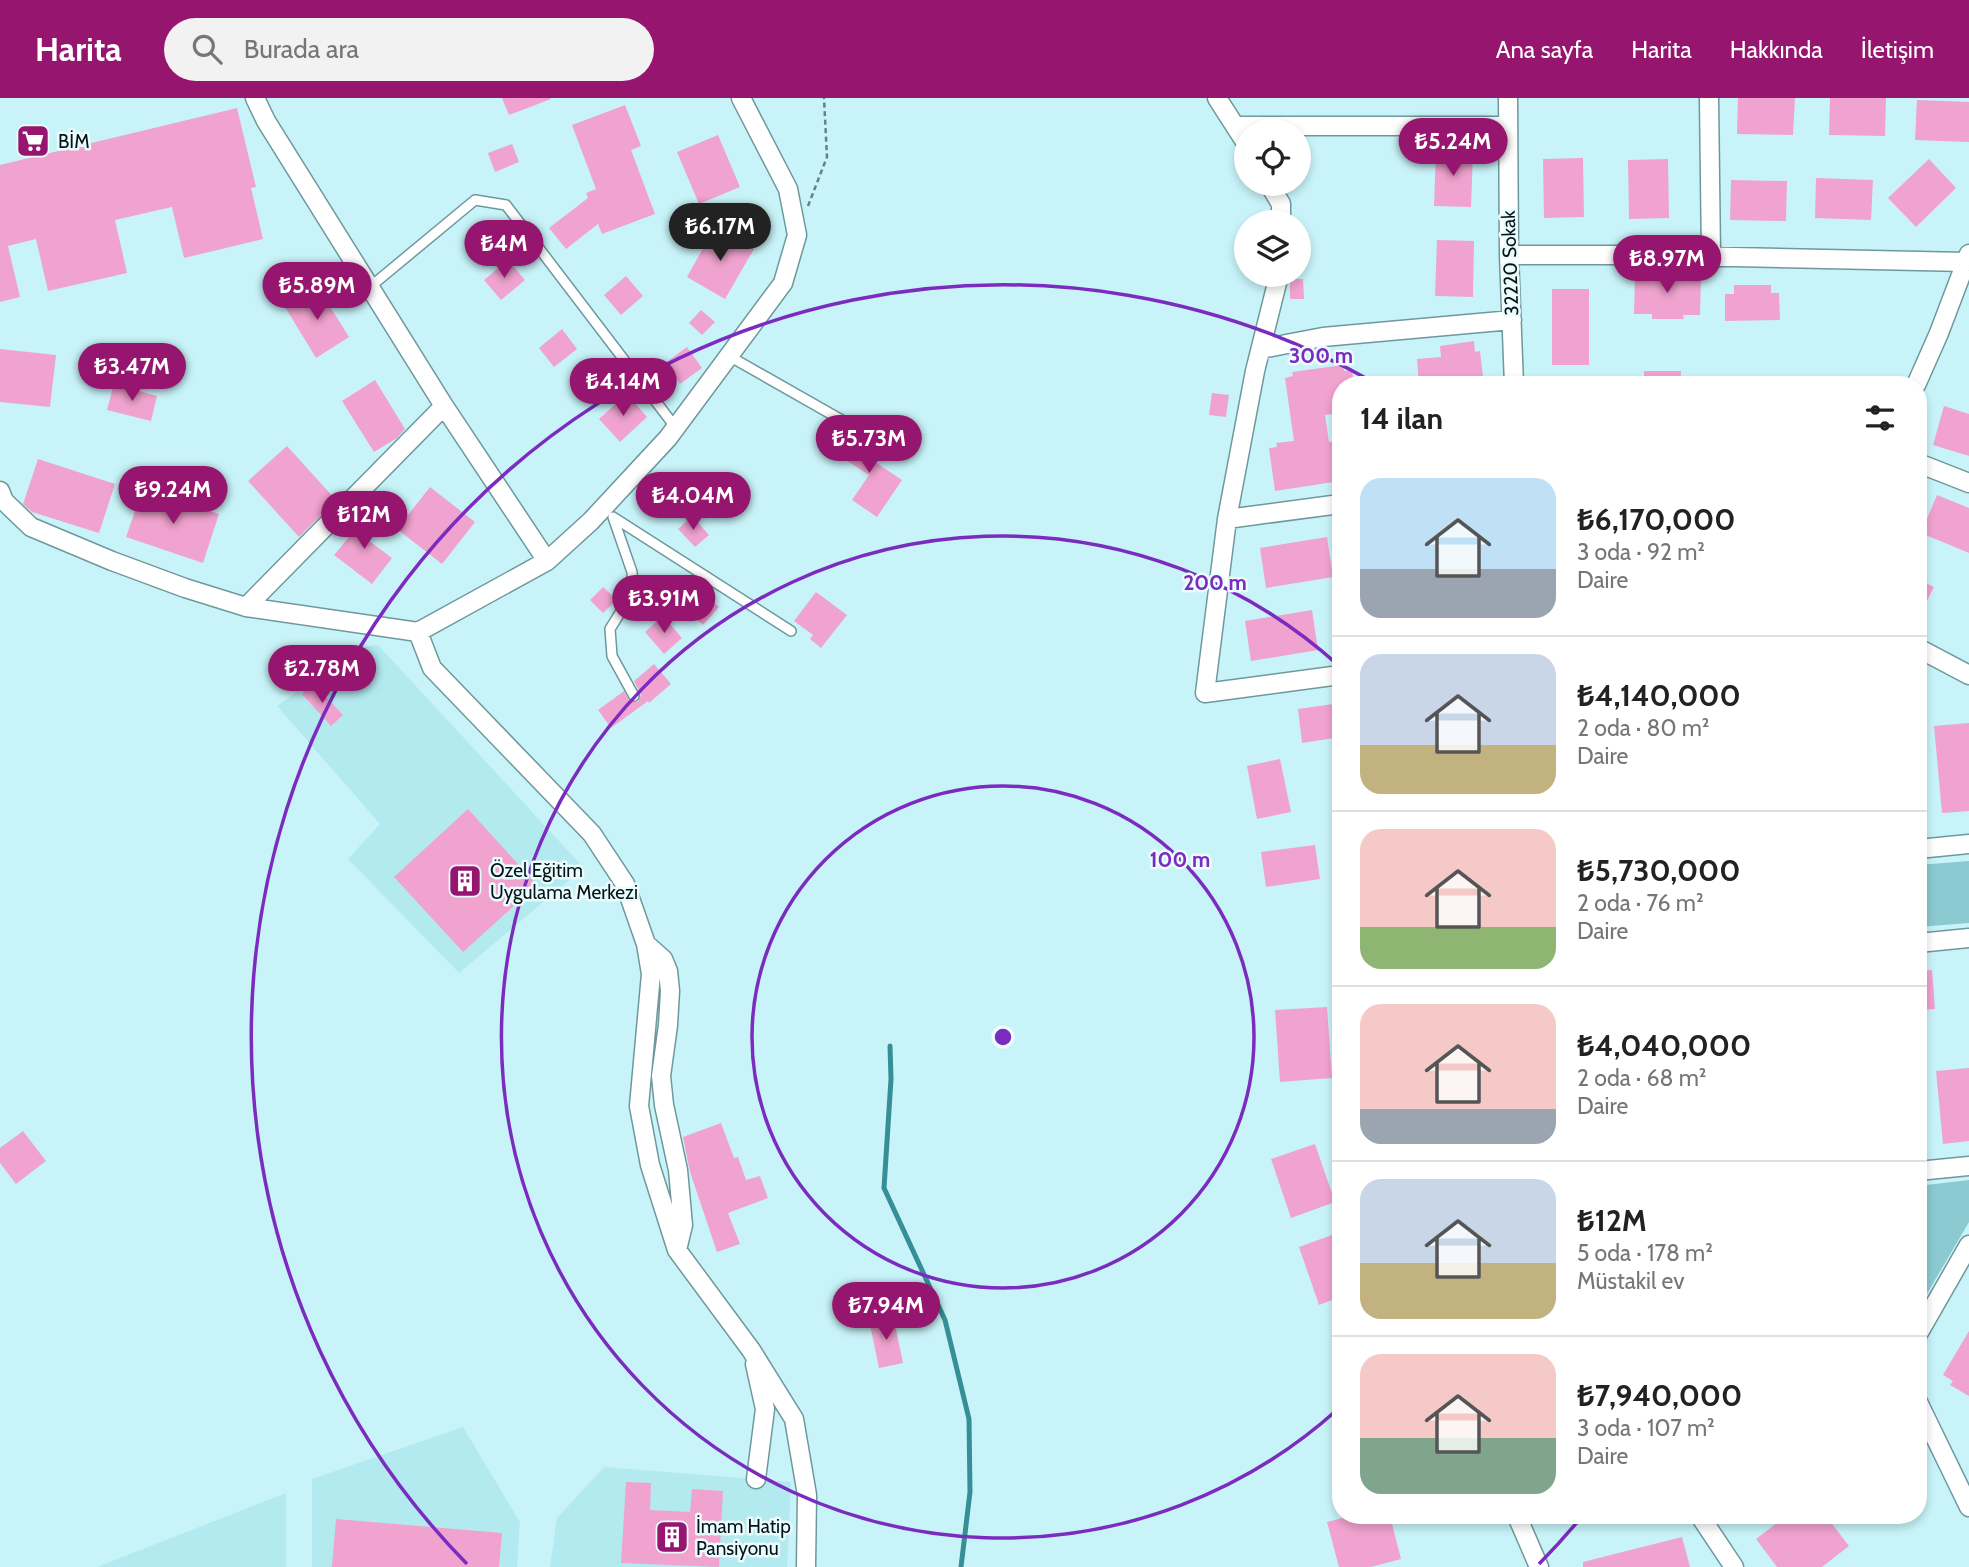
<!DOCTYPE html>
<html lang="tr">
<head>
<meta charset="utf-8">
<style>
  :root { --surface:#fff; --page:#f2f2f2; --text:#222; --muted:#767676; --line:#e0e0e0; --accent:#96166f }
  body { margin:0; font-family:Cabin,sans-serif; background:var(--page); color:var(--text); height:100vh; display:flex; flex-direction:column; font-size:26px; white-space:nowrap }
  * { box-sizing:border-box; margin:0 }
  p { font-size:23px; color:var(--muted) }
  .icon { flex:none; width:38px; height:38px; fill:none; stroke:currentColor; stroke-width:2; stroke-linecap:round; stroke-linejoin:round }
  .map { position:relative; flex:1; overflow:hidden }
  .side { position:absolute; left:1332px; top:278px; width:595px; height:1148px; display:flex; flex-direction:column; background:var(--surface); border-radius:28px; box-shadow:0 4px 10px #0003 }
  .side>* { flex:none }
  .fabs { position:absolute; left:1234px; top:21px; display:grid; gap:14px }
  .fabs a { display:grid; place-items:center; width:77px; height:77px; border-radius:50%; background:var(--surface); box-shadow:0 4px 10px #0003; font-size:35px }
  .price { position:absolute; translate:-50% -60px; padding:0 16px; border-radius:24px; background:var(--accent); color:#fff; font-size:23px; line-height:46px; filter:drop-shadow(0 2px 4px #0008) }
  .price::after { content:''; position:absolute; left:50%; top:42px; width:21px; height:16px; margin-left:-10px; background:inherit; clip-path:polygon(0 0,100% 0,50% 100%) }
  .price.on { background:#222; color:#fff }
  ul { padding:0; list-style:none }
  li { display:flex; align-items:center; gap:21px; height:175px; padding:0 28px }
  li+li { border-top:2px solid var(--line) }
  li span { display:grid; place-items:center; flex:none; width:196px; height:140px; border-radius:21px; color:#555 }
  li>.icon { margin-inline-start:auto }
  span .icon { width:84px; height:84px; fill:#fffc; stroke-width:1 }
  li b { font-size:30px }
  h2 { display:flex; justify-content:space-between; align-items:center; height:84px; padding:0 28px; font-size:30px }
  header { display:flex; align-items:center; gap:42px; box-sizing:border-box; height:98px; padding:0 35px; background:var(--accent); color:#fff }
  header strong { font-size:33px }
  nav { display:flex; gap:38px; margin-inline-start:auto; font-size:24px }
  .search { width:490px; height:63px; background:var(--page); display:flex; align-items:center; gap:18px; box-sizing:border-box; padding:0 24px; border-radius:38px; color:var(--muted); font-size:26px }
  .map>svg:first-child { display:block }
  .built { fill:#b3eaef }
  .green { fill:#8bcad1 }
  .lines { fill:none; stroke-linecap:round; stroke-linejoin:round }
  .stream { stroke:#368f97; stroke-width:5 }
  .building { fill:#f0a3cf }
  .lane-casing { stroke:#6e989c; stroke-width:12 }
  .street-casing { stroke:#6e989c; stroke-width:21 }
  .path { stroke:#648184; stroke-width:2.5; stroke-dasharray:5 3.5; stroke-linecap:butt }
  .lane { stroke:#fff; stroke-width:9 }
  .street { stroke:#fff; stroke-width:18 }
  .ring { fill:none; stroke:#7b2cbf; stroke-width:3.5 }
  .labels { text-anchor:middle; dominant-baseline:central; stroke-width:5; stroke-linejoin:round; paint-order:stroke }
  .poi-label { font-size:19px; fill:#041315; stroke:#eafcfd; text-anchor:start }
  .street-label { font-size:19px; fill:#041315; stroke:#eafcfd }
  .centre { fill:#7b2cbf; stroke:#eafcfd; stroke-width:3.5 }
  .ring-label { font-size:21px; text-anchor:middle; font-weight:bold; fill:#7b2cbf; stroke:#eafcfd; stroke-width:5; stroke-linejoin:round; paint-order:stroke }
</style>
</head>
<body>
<header>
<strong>Harita</strong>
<div class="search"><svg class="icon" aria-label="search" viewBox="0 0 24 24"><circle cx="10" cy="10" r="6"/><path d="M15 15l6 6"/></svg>Burada ara</div>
<nav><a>Ana sayfa</a><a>Harita</a><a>Hakkında</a><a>İletişim</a></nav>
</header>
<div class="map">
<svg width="1969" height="1469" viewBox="0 0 1969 1469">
  <rect width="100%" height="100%" fill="#c8f4f9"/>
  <path class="built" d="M378,547L584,770L459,875L348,761L380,726L277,608L360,549Z
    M463,1329L520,1424L517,1469H312V1381Z
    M604,1369L791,1384L787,1469H550L557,1420Z
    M286,1395V1469H97Z"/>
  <path class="green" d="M1969,763V825L1918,829V767Z
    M1969,1082V1124L1918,1211V1088Z"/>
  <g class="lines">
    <path class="stream" d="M890,948L891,981L884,1090L945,1222L969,1321L970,1394L961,1469"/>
  </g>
  <path class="building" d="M502,0H550L551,1L509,17Z
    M1738,0H1795L1793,37L1737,36Z
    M1830,0H1886L1885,38L1829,37Z
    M1917,2L1969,4V44L1915,42Z
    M625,7L641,48L631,52L655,116L602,136L598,126L566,151L549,130L588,100L586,95L596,91L572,27Z
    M237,10L256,89L251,90L263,141L184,160L172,109L115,122L127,175L48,193L36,141L8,148L20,199L0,204V67Z
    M718,37L740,89L699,106L677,54Z
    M512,46L519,64L495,74L488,55Z
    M1436,52L1473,53L1471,109L1434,108Z
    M1583,60L1584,119L1544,120L1543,61Z
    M1668,61L1669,120L1629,121L1628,62Z
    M1929,61L1956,90L1916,129L1888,100Z
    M1816,80L1873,82L1871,122L1815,120Z
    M1731,82L1787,83L1786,123L1730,122Z
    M715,129L754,151L725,201L687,179Z
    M1437,142L1474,143L1473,199L1435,198Z
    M508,162L525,182L501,202L484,182Z
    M1649,174L1686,175V179H1701L1700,217H1683L1684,221H1652V216H1634L1635,178H1649Z
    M626,178L643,198L621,217L604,197Z
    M1290,181H1303L1304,201H1290Z
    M1734,187H1771V195H1779L1780,222L1725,223V196H1734Z
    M317,188L349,239L316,260L285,209Z
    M1552,191H1589V267H1552Z
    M701,212L715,224L702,237L689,225Z
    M562,231L577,251L554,269L539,250Z
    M1474,243L1475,254L1480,253L1484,287H1419L1417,261L1441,259L1440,248Z
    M687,249L702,270L680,286L665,265Z
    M0,251L56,257L50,309L0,304Z
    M1343,267L1344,273L1352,272L1354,287H1340V315L1325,317L1329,344L1336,343L1340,383L1275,393L1269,350L1277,349L1276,345L1294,343L1285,280L1293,278L1292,274Z
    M1644,273H1681L1680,287H1644Z
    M375,282L405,331L397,340L374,354L342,303Z
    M114,286L157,298L151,323L107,312Z
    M1212,295L1229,297L1226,319L1209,317Z
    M627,296L647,319L620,344L599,321Z
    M1944,308L1969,316V358L1933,347Z
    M848,334L877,354L872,362L902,382L877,419L852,402L869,377L835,355Z
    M287,348L336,402L299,439L248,383Z
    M38,361L115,386L99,435L32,414L23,406Z
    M430,389L475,424L442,466L397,431Z
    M143,390L219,416L203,465L126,439Z
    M1937,397L1969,410V455L1921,435Z
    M369,415L382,426L368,442L392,460L372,486L334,457Z
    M692,418L709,437L695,449L678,431Z
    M1327,439L1333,479L1266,490L1260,450Z
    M1918,481L1934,489L1918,520Z
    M603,489L617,502L603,515L590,502Z
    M816,494L847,517L821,550L810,541L813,537L794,523Z
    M709,500L719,509L703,527L693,518Z
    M1312,512L1318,552L1251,563L1245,523Z
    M663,518L682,540L664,556L645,534Z
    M654,566L671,586L649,605L648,603L611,630L598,612L624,593L630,604H638L641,597L634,583Z
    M313,585L343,617L331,628L302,596Z
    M1340,605V639L1302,645L1298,611Z
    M1969,625V713L1942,715L1934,628Z
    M1280,661L1291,714L1257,721L1247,668Z
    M468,711L537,787L463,854L394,779Z
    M1315,747L1320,781L1266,789L1261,754Z
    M1932,872L1935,911L1918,912V873Z
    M1327,909L1332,980L1280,984L1275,912Z
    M1969,970V1043L1943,1046L1936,973Z
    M721,1025L734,1060L738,1059L746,1082L760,1078L768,1100L728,1115L740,1146L717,1154L690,1074L683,1039Z
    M23,1033L46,1063L16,1086L0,1065V1050Z
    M1315,1046L1335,1104L1291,1120L1271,1061Z
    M1340,1134V1199L1319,1207L1299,1149Z
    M893,1217L903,1265L879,1270L869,1222Z
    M1969,1233V1298L1950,1287L1953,1283L1943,1277Z
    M626,1384L651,1385L650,1412L690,1414L692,1391L723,1393L719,1469L621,1465Z
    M1350,1418H1390L1401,1461L1371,1469H1339L1327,1424Z
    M1786,1418H1826L1849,1448L1822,1469H1777L1756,1441Z
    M336,1421L502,1435L499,1469H332Z
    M1682,1439L1690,1469H1583V1464Z"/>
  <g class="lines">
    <defs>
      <path id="lane" d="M370,189L475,102L506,107L676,330
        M729,258L861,333
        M613,419L791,533
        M613,419L632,474L633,494L610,531L612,558L634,598"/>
      <path id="street" d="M255,0L266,23L444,308L547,463
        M1217,0L1246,45
        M1508,0L1509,157L1514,287
        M1709,0L1711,159
        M1236,28H1508
        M1269,86L1281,106V124
        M1509,157H1643L1966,164
        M1279,177L1255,273L1227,421L1205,595L1340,577
        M1261,251L1323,239L1512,222
        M1916,287L1939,235L1969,156
        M1918,365L1969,385
        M0,393L4,403L31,429L112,463L185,490L246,509L418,534L547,463L591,423L668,340L783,185L797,137L788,91L741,0
        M1227,421L1340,406
        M246,509L444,308
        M418,534L432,570L592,736L625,786L646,846L651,876L639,1008L650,1067L677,1152L751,1252L794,1321L807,1397L806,1469
        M1918,550L1969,577
        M1918,751L1969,746
        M1918,845L1969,840
        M646,846L663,861L668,873L670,893L668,927L661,978L664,1007L678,1072L683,1127L677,1152
        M1918,1073L1969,1068
        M1918,1236L1969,1147
        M755,1266L765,1311L756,1381
        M1918,1304L1969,1409
        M1517,1418L1539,1469
        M1700,1418L1734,1469"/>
    </defs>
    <use href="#lane" class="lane-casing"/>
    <use href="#street" class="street-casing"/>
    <path class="path" d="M808,108L827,59L824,0"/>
    <use href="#lane" class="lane"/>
    <use href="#street" class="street"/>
  </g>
  <g class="ring">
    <circle cx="1003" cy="939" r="251"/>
    <path d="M1338 1311A501 501 0 1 1 1338 567"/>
    <path d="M1579 1422A752 752 0 0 1 1539 1466M467 1466A752 752 0 0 1 1373 284"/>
  </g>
  <defs>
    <symbol id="supermarket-square" viewBox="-11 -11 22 22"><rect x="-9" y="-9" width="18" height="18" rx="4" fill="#96166f" stroke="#eafcfd"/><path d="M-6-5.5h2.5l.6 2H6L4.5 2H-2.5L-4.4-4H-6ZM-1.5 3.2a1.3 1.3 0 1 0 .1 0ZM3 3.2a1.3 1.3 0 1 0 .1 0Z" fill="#fff"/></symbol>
    <symbol id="building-square" viewBox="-11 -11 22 22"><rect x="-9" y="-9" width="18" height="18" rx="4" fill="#96166f" stroke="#eafcfd"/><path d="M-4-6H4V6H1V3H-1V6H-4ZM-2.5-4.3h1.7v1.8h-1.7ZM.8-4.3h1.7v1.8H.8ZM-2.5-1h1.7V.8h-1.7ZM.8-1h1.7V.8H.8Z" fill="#fff"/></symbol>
  </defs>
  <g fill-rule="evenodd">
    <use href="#supermarket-square" x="14" y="24" width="38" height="38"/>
    <use href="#building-square" x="446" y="764" width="38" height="38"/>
    <use href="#building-square" x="653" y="1420" width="38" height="38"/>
  </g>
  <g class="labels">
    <g class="poi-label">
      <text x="58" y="43">BİM</text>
      <text x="490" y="772">Özel Eğitim<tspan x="490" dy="22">Uygulama Merkezi</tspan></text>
      <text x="696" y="1428">İmam Hatip<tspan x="696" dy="22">Pansiyonu</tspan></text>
    </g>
    <g class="street-label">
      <text transform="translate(1510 165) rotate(-92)">32220 Sokak</text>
    </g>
  </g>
  <circle cx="1003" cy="939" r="10" class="centre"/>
  <g class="ring-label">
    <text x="1321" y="265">300 m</text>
    <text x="1215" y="492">200 m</text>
    <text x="1180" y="769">100 m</text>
  </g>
</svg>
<div class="fabs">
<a><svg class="icon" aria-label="locate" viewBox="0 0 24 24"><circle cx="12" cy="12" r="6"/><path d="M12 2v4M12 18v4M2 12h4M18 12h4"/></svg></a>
<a><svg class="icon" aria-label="layers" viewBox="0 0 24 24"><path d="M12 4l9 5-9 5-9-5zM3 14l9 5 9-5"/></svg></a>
</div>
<b class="price" style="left:1453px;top:80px">₺5.24M</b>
<b class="price on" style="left:720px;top:165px">₺6.17M</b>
<b class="price" style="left:504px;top:182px">₺4M</b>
<b class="price" style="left:1667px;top:197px">₺8.97M</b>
<b class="price" style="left:317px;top:224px">₺5.89M</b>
<b class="price" style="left:132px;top:305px">₺3.47M</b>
<b class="price" style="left:623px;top:320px">₺4.14M</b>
<b class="price" style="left:869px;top:377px">₺5.73M</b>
<b class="price" style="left:173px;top:428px">₺9.24M</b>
<b class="price" style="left:693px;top:434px">₺4.04M</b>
<b class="price" style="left:364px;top:453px">₺12M</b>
<b class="price" style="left:664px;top:537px">₺3.91M</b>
<b class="price" style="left:322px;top:607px">₺2.78M</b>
<b class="price" style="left:886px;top:1244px">₺7.94M</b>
<section class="side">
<h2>14 ilan<svg class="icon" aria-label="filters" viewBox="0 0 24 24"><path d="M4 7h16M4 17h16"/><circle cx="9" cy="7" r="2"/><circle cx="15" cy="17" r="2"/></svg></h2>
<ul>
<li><span style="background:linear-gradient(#bfe0f5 65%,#9aa5b1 0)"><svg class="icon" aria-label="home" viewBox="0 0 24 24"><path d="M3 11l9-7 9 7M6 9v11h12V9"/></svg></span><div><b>₺6,170,000</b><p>3 oda · 92 m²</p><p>Daire</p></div></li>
<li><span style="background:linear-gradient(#c9d6e8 65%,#c2b280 0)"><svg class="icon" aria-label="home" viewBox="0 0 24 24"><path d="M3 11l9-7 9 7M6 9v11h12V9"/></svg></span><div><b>₺4,140,000</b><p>2 oda · 80 m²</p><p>Daire</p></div></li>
<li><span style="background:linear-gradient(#f6c9c9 70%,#8fb573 0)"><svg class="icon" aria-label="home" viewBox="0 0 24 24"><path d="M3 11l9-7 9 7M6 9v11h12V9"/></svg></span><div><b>₺5,730,000</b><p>2 oda · 76 m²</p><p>Daire</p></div></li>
<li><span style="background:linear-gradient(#f6c9c9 75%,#9aa5b1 0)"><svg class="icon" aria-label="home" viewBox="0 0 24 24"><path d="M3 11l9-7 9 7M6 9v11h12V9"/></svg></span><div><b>₺4,040,000</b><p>2 oda · 68 m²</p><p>Daire</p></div></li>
<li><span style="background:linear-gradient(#c9d6e8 60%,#c2b280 0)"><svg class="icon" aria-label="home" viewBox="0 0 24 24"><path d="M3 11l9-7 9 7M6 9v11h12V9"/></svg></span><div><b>₺12M</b><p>5 oda · 178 m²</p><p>Müstakil ev</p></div></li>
<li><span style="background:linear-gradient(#f6c9c9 60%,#7fa58c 0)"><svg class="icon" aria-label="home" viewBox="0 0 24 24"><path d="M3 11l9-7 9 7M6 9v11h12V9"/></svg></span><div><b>₺7,940,000</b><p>3 oda · 107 m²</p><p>Daire</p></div></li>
</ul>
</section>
</div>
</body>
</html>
